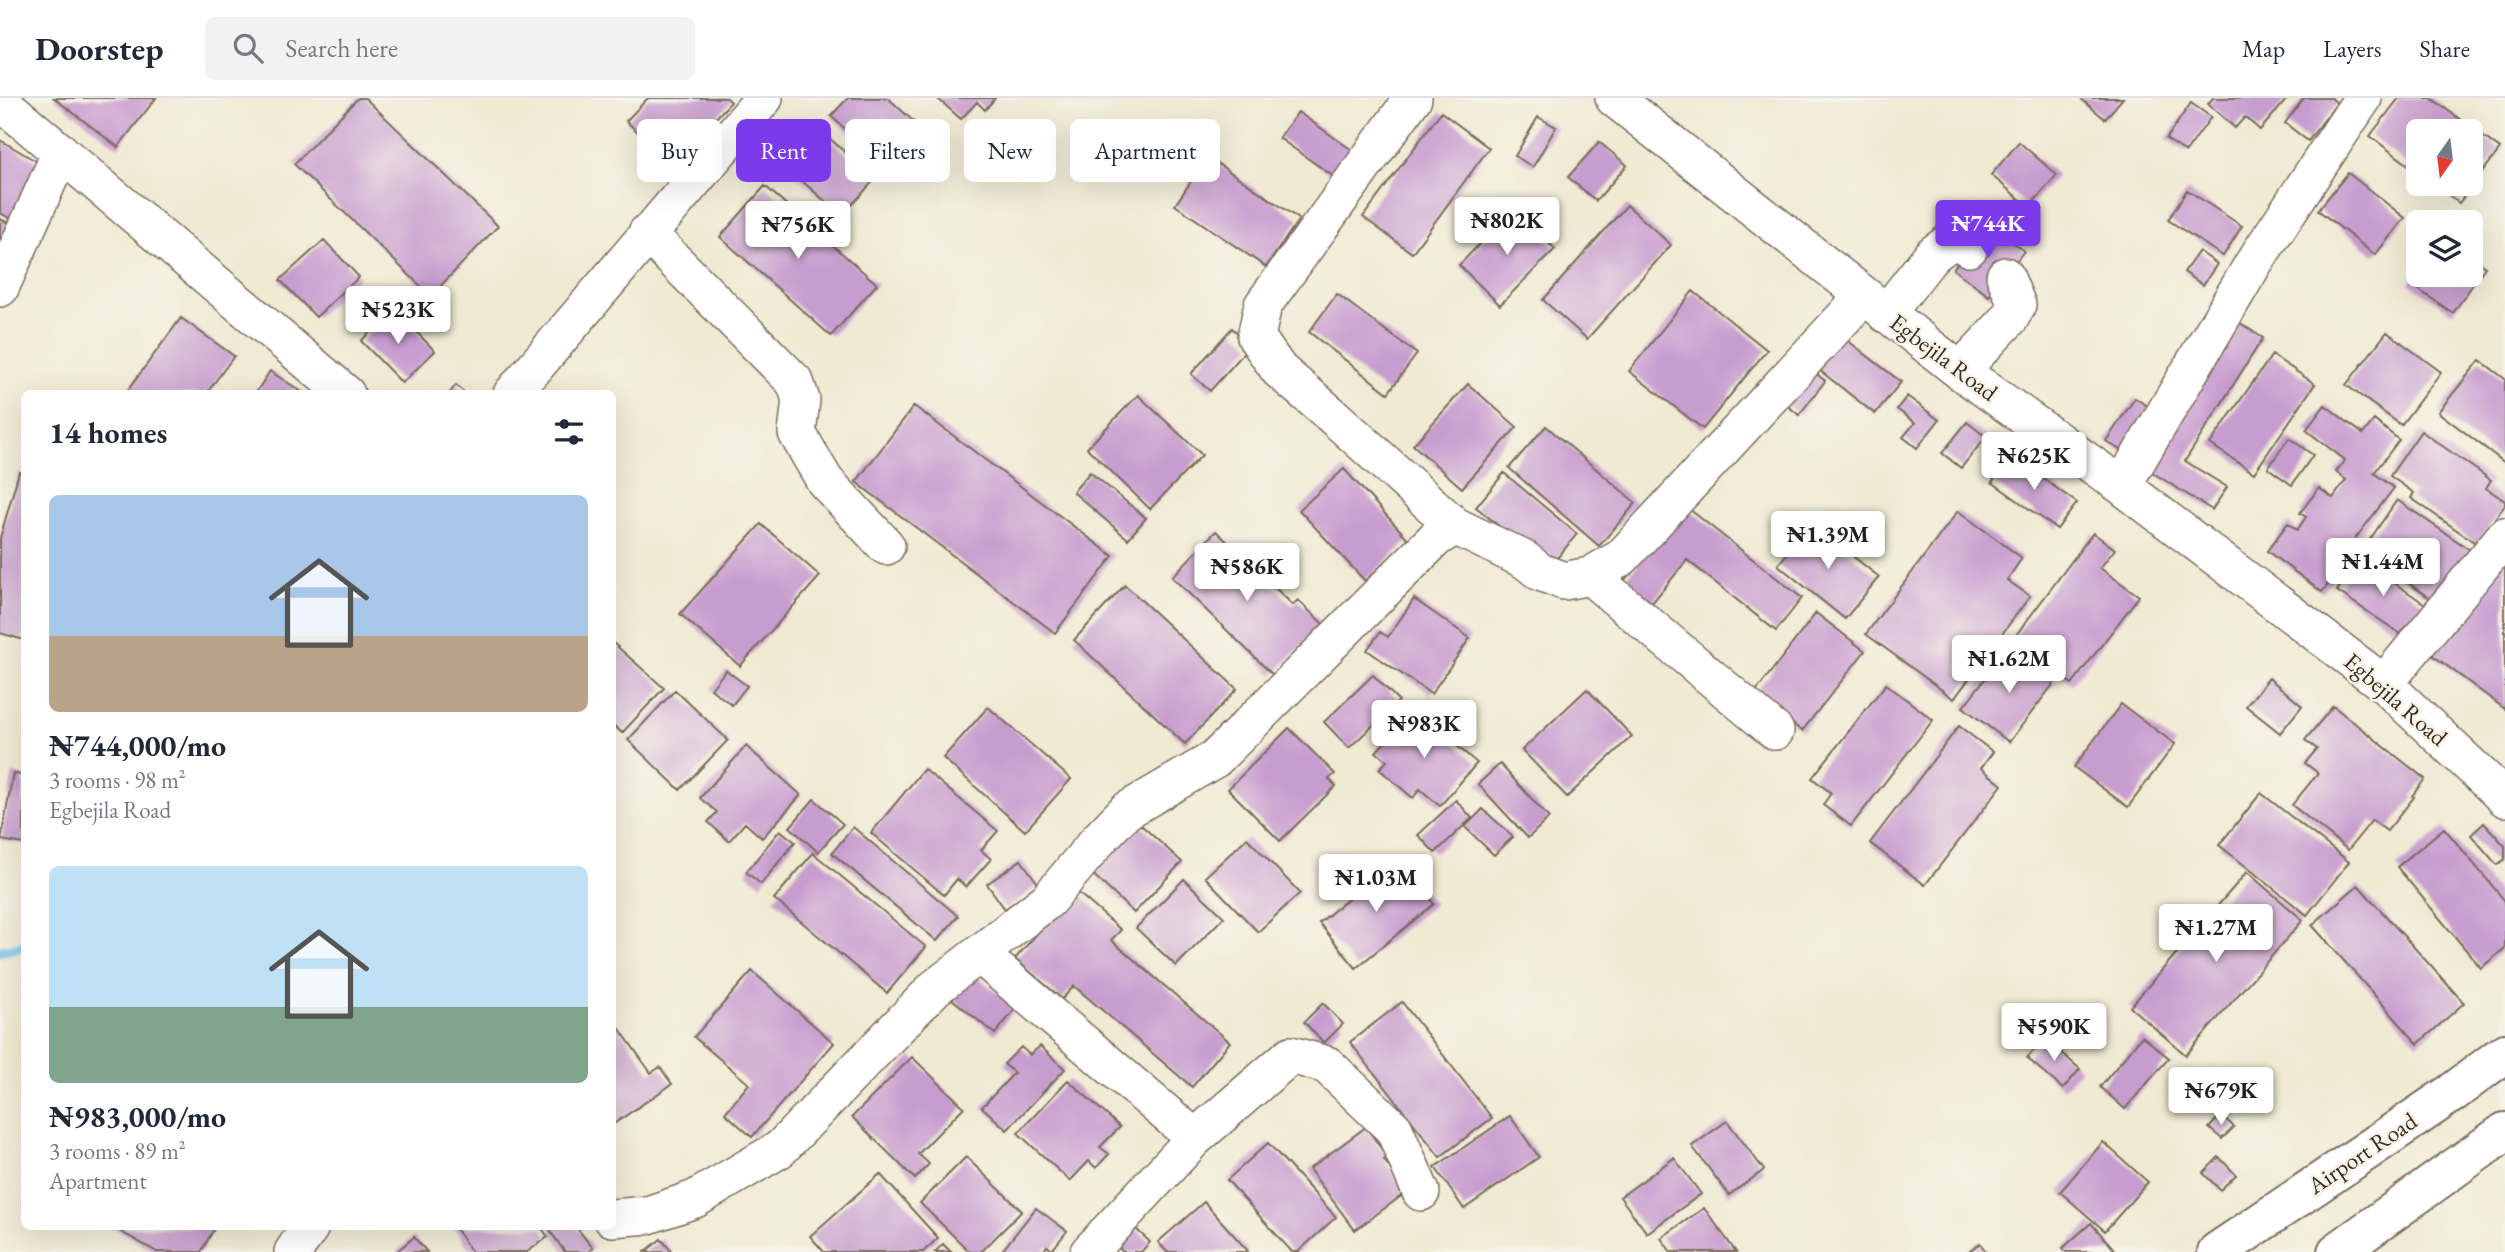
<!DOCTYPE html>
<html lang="en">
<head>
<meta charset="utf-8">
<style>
  :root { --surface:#fff; --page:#f2f2f3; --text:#1f2937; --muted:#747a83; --line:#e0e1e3; --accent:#7c3aed }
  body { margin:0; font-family:"EB Garamond",serif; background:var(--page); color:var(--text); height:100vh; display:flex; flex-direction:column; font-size:26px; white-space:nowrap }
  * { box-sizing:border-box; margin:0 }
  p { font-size:23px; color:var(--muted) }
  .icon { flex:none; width:38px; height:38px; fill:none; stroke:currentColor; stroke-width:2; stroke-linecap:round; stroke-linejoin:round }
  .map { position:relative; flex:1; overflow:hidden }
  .panel { position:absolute; left:21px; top:292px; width:595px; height:840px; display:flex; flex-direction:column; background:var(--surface); border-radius:10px; box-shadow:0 7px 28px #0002 }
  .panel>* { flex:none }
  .banner { position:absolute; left:637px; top:21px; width:665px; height:63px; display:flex; gap:14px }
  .needle { width:46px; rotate:194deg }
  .controls { position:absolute; left:2406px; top:21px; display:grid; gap:14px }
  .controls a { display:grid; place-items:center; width:77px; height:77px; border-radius:10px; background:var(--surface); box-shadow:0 7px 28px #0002; font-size:35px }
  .price { position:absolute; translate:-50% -60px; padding:0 16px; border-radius:7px; background:#fff; color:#222; font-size:23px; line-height:46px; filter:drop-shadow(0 2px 4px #0008) }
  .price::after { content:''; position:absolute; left:50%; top:42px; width:21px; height:16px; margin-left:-10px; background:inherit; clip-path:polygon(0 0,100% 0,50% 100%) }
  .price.on { background:var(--accent); color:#fff }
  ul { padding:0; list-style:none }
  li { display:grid; align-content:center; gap:14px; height:371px; padding:0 28px }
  li span { display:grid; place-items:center; height:217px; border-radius:10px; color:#555 }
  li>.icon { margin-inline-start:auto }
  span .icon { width:126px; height:126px; fill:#fffc; stroke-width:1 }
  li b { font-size:30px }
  h2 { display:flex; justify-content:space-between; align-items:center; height:84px; padding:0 28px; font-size:30px }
  .chip { padding:0 24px; border-radius:10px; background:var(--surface); box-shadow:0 7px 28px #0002; font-size:24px; line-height:63px }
  .chip.on { background:var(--accent); color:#fff }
  header { display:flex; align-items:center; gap:42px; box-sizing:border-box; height:98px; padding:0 35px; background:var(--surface); border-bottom:2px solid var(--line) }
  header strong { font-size:33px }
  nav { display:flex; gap:38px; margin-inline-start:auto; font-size:24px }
  .search { width:490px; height:63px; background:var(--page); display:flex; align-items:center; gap:18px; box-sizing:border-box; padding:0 24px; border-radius:10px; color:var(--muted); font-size:26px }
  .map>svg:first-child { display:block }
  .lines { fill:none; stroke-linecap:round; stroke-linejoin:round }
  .stream { stroke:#6ac0e7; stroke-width:10 }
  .building { fill:#c79ccf }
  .minor-casing { stroke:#7a6d5d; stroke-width:40 }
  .highway-casing { stroke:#7a6d5d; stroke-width:42 }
  .minor { stroke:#fff; stroke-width:37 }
  .highway { stroke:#fff; stroke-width:38 }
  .labels { text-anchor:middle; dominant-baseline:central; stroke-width:5; stroke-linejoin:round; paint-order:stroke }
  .street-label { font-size:24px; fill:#3b2a1e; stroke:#f7f3e8 }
</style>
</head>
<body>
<header>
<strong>Doorstep</strong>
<div class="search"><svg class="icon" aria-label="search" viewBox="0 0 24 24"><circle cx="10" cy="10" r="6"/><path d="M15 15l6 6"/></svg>Search here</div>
<nav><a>Map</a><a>Layers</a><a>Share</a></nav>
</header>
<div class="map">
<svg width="2505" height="1154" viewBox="0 0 2505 1154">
  <rect width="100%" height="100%" fill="#f7f3e8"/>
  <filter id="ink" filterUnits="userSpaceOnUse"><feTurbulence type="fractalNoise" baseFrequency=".0143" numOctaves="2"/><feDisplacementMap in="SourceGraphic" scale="14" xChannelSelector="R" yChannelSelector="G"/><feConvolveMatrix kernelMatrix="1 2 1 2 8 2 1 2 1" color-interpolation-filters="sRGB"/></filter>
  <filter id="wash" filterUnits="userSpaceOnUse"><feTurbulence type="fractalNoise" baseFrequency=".00686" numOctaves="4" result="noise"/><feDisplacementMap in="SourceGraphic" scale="28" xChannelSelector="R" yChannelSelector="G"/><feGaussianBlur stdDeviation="1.57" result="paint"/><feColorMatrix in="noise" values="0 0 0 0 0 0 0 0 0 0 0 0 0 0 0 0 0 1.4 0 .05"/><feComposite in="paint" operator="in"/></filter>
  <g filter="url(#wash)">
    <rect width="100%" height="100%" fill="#f0ead3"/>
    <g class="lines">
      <path class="stream" d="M0,853L24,848"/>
    </g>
    <g id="blocks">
      <path class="building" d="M54,0H156L118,49Z
        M358,0H365L498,128L431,198L294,66Z
        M648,0H727L731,4L672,66L626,23Z
        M848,0H888L925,34L889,72L831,18Z
        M937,0H995L985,12L977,4L961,21Z
        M2080,0H2123L2105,21Z
        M2213,0H2288L2260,32L2245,19L2235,30L2208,6Z
        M2304,0H2331L2337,5L2308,43L2285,25Z
        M2399,0H2431L2500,51L2459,105L2434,86H2471V33H2418V74L2370,38Z
        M2191,5L2211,19L2186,54L2166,41Z
        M1298,14L1359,57L1340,83L1279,40Z
        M1441,14L1489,50L1412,155L1363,119Z
        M1538,19L1556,29L1533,69L1515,58Z
        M818,30L875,81L842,118L785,68Z
        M0,42L43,67L11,121L0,115Z
        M1599,44L1627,67L1596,103L1568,79Z
        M2019,44L2057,77L2029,109L1991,77Z
        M1208,59L1299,121L1266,169L1175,107Z
        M2348,75L2405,120L2375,157L2318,112Z
        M765,88L877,186L831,238L720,139Z
        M2187,92L2242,128L2223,158L2168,122Z
        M1627,107L1671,147L1587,241L1543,202Z
        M1514,111L1555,151L1500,207L1459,167Z
        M0,121L15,128L0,158Z
        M1988,125L2024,153L1989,198L1953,171Z
        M324,142L359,179L316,219L280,182Z
        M2199,153L2217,166L2203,187L2184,174Z
        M2471,159L2485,169L2453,215L2409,185L2418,171V177H2471Z
        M1693,193L1767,252L1703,331L1629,273Z
        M1337,196L1417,256L1388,295L1309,234Z
        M394,211L435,253L402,285L361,243Z
        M181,220L234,258L206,296H125Z
        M2232,220L2263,240L2185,363L2227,389L2212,412L2139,366Z
        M1232,230L1251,247L1210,293L1191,276Z
        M2387,234L2441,274L2401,327L2346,287Z
        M1838,235L1901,284L1875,316L1813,267Z
        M2272,257L2315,286L2254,375L2210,346Z
        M2480,262L2505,281V365L2438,314Z
        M1810,270L1825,283L1799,317L1783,304Z
        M270,273L305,296H255Z
        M1468,286L1517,329L1462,390L1413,347Z
        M456,287L466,296H449Z
        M1138,297L1202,357L1150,411L1087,350Z
        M1907,298L1939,322L1917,350L1903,339L1915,325L1897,311Z
        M2135,300L2155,313L2126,356L2106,343Z
        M2325,307L2363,336L2374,322L2399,342L2374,375L2394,390L2355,441L2360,445L2322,494L2267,453L2288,425L2297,432L2306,419L2300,415L2319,390L2333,400L2346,382L2336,374L2345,362L2306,332Z
        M914,308L1113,458L1055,535L856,384Z
        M1967,324L1986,339L1961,370L1942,355Z
        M1546,328L1636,405L1599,448L1509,370Z
        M2421,333L2491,382L2486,390L2505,403V407L2477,446L2411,400L2414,395L2390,378Z
        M2289,340L2313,357L2292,387L2268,370Z
        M2012,358L2077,405L2057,431L1992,384Z
        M1344,371L1409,442L1365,483L1299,412Z
        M19,374L24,376V542L0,535V440Z
        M1090,374L1146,420L1128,441L1073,394Z
        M1504,375L1577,436L1549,470L1476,409Z
        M2397,402L2473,454L2437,505L2362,453Z
        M1684,407L1802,500L1776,533L1687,462L1652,505L1624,483Z
        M1958,413L2022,460L2007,482L2030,498L1954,601L1866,536Z
        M1811,425L1879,479L1845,521L1778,467Z
        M761,426L820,478L740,568L680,516Z
        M1216,433L1293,507L1298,502L1323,526L1273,577L1172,479Z
        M2093,435L2115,451L2100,470L2139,498L2072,586L2013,541Z
        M2505,458V611L2427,553Z
        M2359,461L2428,508L2407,540L2337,493Z
        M1125,487L1237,591L1185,646L1074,542Z
        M1414,501L1470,540L1431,596L1367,552L1380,534L1388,539Z
        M1816,515L1865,553L1802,633L1754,596Z
        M612,544L664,590L622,635L612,626Z
        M2009,550L2055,584L2009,644L1963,609Z
        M726,572L747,588L732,607L711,591Z
        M1373,577L1399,603L1349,650L1324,624Z
        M2269,580L2302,608L2280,635L2246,608Z
        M1886,586L1933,622L1851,728L1823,707L1831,695L1812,680Z
        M1587,591L1632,638L1567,699L1522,652Z
        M675,592L728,642L680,692L628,642Z
        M2121,606L2175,646L2128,709L2074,669Z
        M2333,608L2425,681L2412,698L2414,699L2387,733L2372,722L2348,752L2292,707L2318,675L2305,665L2317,651L2305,642Z
        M988,609L1071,681L1025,733L943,660Z
        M1414,611L1477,665L1440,708L1420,691L1413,700L1379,671L1387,663L1376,654Z
        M1959,628L1993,654L1981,670L2002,687L1925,787L1870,745Z
        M1289,630L1335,676L1329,681L1336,688L1280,743L1228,691Z
        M746,648L801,697L762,740L745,725L729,743L708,724L717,714L700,700Z
        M1500,666L1549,720L1528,740L1478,686Z
        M924,671L998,733L981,752L991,761L966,789L957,781L944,797L871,735Z
        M13,675L24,678V746L1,742Z
        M2261,695L2349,764L2307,817L2219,747Z
        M814,701L843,726L818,754L790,729Z
        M1456,702L1472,720L1435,755L1418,737Z
        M1483,711L1513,739L1494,757L1465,729Z
        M1131,718L1182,764L1134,815L1084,768Z
        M2484,725L2505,748V761L2497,767L2471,737Z
        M853,729L958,818L937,843L832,755Z
        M2444,730L2505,803V850L2481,870L2397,769Z
        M780,732L795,744L761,786L746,774Z
        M1247,740L1300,795L1258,834L1205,779Z
        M813,755L926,849L887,895L774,801Z
        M1397,761L1434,806L1356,870L1319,825Z
        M1021,762L1039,787L1005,811L987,786Z
        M2247,774L2303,822L2186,957L2130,909Z
        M1184,781L1224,819L1176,868L1136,830Z
        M2358,787L2464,905L2418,946L2312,827Z
        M1075,792L1121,832L1111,842L1230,944L1192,989L1074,888L1062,901L1015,861Z
        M752,873L834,945L752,1039L725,1015L749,986L694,939Z
        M973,875L1016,910L995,936L952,901Z
        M1402,904L1492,1020L1440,1059L1350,944Z
        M1323,905L1343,926L1324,945L1304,924Z
        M612,920L651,975L660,969L672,986L612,1027Z
        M2142,938L2169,960L2125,1011L2100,989Z
        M2045,940L2080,971L2063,991L2027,960Z
        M1040,948L1065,971L1007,1032L982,1009L1014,975L1004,966L1021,949L1030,957Z
        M912,959L964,1009L918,1056L929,1066L915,1081L852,1019Z
        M1068,982L1120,1029L1100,1049L1109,1056L1096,1070L1089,1063L1070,1083L1018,1035Z
        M2221,1017L2234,1029L2222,1041L2209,1030Z
        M1510,1018L1539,1059L1464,1111L1435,1069Z
        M1727,1023L1764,1072L1729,1097L1692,1048Z
        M1366,1029L1388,1060L1384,1062L1408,1093L1355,1132L1309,1071Z
        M2103,1044L2148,1084L2105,1133L2060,1094Z
        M1268,1045L1336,1119L1298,1154H1292L1227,1082Z
        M966,1059L1022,1113L981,1154H970L920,1105Z
        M2219,1059L2236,1077L2220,1092L2203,1075Z
        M1674,1060L1701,1096L1647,1135L1620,1099Z
        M880,1076L938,1140L923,1154H824L810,1138Z
        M1204,1104L1248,1153L1246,1154H1167L1158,1144Z
        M1036,1110L1067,1133L1052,1152L1047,1148L1043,1154H1001Z
        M1704,1110L1736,1154H1671L1661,1140Z
        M2091,1125L2114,1151L2110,1154H2066L2063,1150Z
        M112,1129H215L201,1154H157Z
        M454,1129H541L548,1139L527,1154H472Z
        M557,1129H576L593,1150L588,1154H565L550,1133Z
        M1135,1130L1150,1144L1141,1154H1123L1118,1149Z
        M414,1139L427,1154H396Z
        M661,1141L672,1154H645Z
        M1980,1145L1986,1154H1968Z
        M943,1146L951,1154H935Z"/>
    </g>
  </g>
  <g filter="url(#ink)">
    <use href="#blocks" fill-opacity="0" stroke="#7a6d5d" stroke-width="2"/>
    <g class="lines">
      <defs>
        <path id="minor" d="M1413,0L1263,207L1256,239L1279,272L1335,320L1455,428
          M1614,0L1960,273L2122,388L2384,586L2505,700
          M0,3L346,296
          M647,135L795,284L801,302L797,335L825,383L886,448
          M0,190L61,54
          M1886,216L1932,157L1954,141L1969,150
          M1960,273L2010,220L2017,207L2005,178
          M512,296L764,0
          M2122,388L2253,166L2363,0
          M1590,478L1775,633
          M2384,586L2505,438
          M979,856L1048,802L1100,740L1126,713L1215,661L1436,440L1455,428L1525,462L1540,474L1564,483L1590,478L1621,460L1863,199
          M612,1120L648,1117L695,1101L780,1051L935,890L979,856L1195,1040
          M293,1154L310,1129
          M1089,1154L1195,1040L1291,957L1327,967L1394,1031L1421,1094"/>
        <path id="highway" d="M2217,1154L2452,995L2505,955
          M2337,1154L2505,1034"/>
      </defs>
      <use href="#minor" class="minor-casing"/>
      <use href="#highway" class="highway-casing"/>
      <use href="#minor" class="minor"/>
      <use href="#highway" class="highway"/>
    </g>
  </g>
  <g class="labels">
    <g class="street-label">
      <text transform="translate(1944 259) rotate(37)">Egbejila Road</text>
      <text transform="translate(2396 601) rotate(41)">Egbejila Road</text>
      <text transform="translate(2362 1055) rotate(-34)">Airport Road</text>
    </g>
  </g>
</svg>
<div class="controls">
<a><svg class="needle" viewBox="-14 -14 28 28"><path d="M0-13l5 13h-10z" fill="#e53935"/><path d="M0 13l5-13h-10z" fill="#747a83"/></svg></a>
<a><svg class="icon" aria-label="layers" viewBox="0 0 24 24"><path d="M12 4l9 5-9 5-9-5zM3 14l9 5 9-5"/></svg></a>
</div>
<b class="price" style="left:1507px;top:159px">₦802K</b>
<b class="price on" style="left:1988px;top:162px">₦744K</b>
<b class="price" style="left:798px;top:163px">₦756K</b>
<b class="price" style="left:398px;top:248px">₦523K</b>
<b class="price" style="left:2034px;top:394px">₦625K</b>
<b class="price" style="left:1828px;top:473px">₦1.39M</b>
<b class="price" style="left:2383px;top:500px">₦1.44M</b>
<b class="price" style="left:1247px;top:505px">₦586K</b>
<b class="price" style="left:2009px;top:597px">₦1.62M</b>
<b class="price" style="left:1424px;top:662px">₦983K</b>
<b class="price" style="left:1376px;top:816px">₦1.03M</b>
<b class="price" style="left:2216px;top:866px">₦1.27M</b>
<b class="price" style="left:2054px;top:965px">₦590K</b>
<b class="price" style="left:2221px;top:1029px">₦679K</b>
<div class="banner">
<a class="chip">Buy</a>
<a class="chip on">Rent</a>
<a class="chip">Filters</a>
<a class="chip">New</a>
<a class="chip">Apartment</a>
</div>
<section class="panel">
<h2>14 homes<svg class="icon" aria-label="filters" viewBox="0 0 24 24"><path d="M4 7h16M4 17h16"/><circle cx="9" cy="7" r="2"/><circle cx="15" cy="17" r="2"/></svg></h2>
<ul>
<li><span style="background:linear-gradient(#a9c7e8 65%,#b9a48a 0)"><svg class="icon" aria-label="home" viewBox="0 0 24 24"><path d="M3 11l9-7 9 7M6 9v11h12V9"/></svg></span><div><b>₦744,000/mo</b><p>3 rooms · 98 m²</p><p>Egbejila Road</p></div></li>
<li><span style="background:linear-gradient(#bfe0f5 65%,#7fa58c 0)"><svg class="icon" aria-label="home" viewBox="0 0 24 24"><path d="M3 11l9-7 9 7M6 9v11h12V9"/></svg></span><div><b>₦983,000/mo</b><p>3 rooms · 89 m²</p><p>Apartment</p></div></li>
</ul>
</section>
</div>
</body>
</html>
